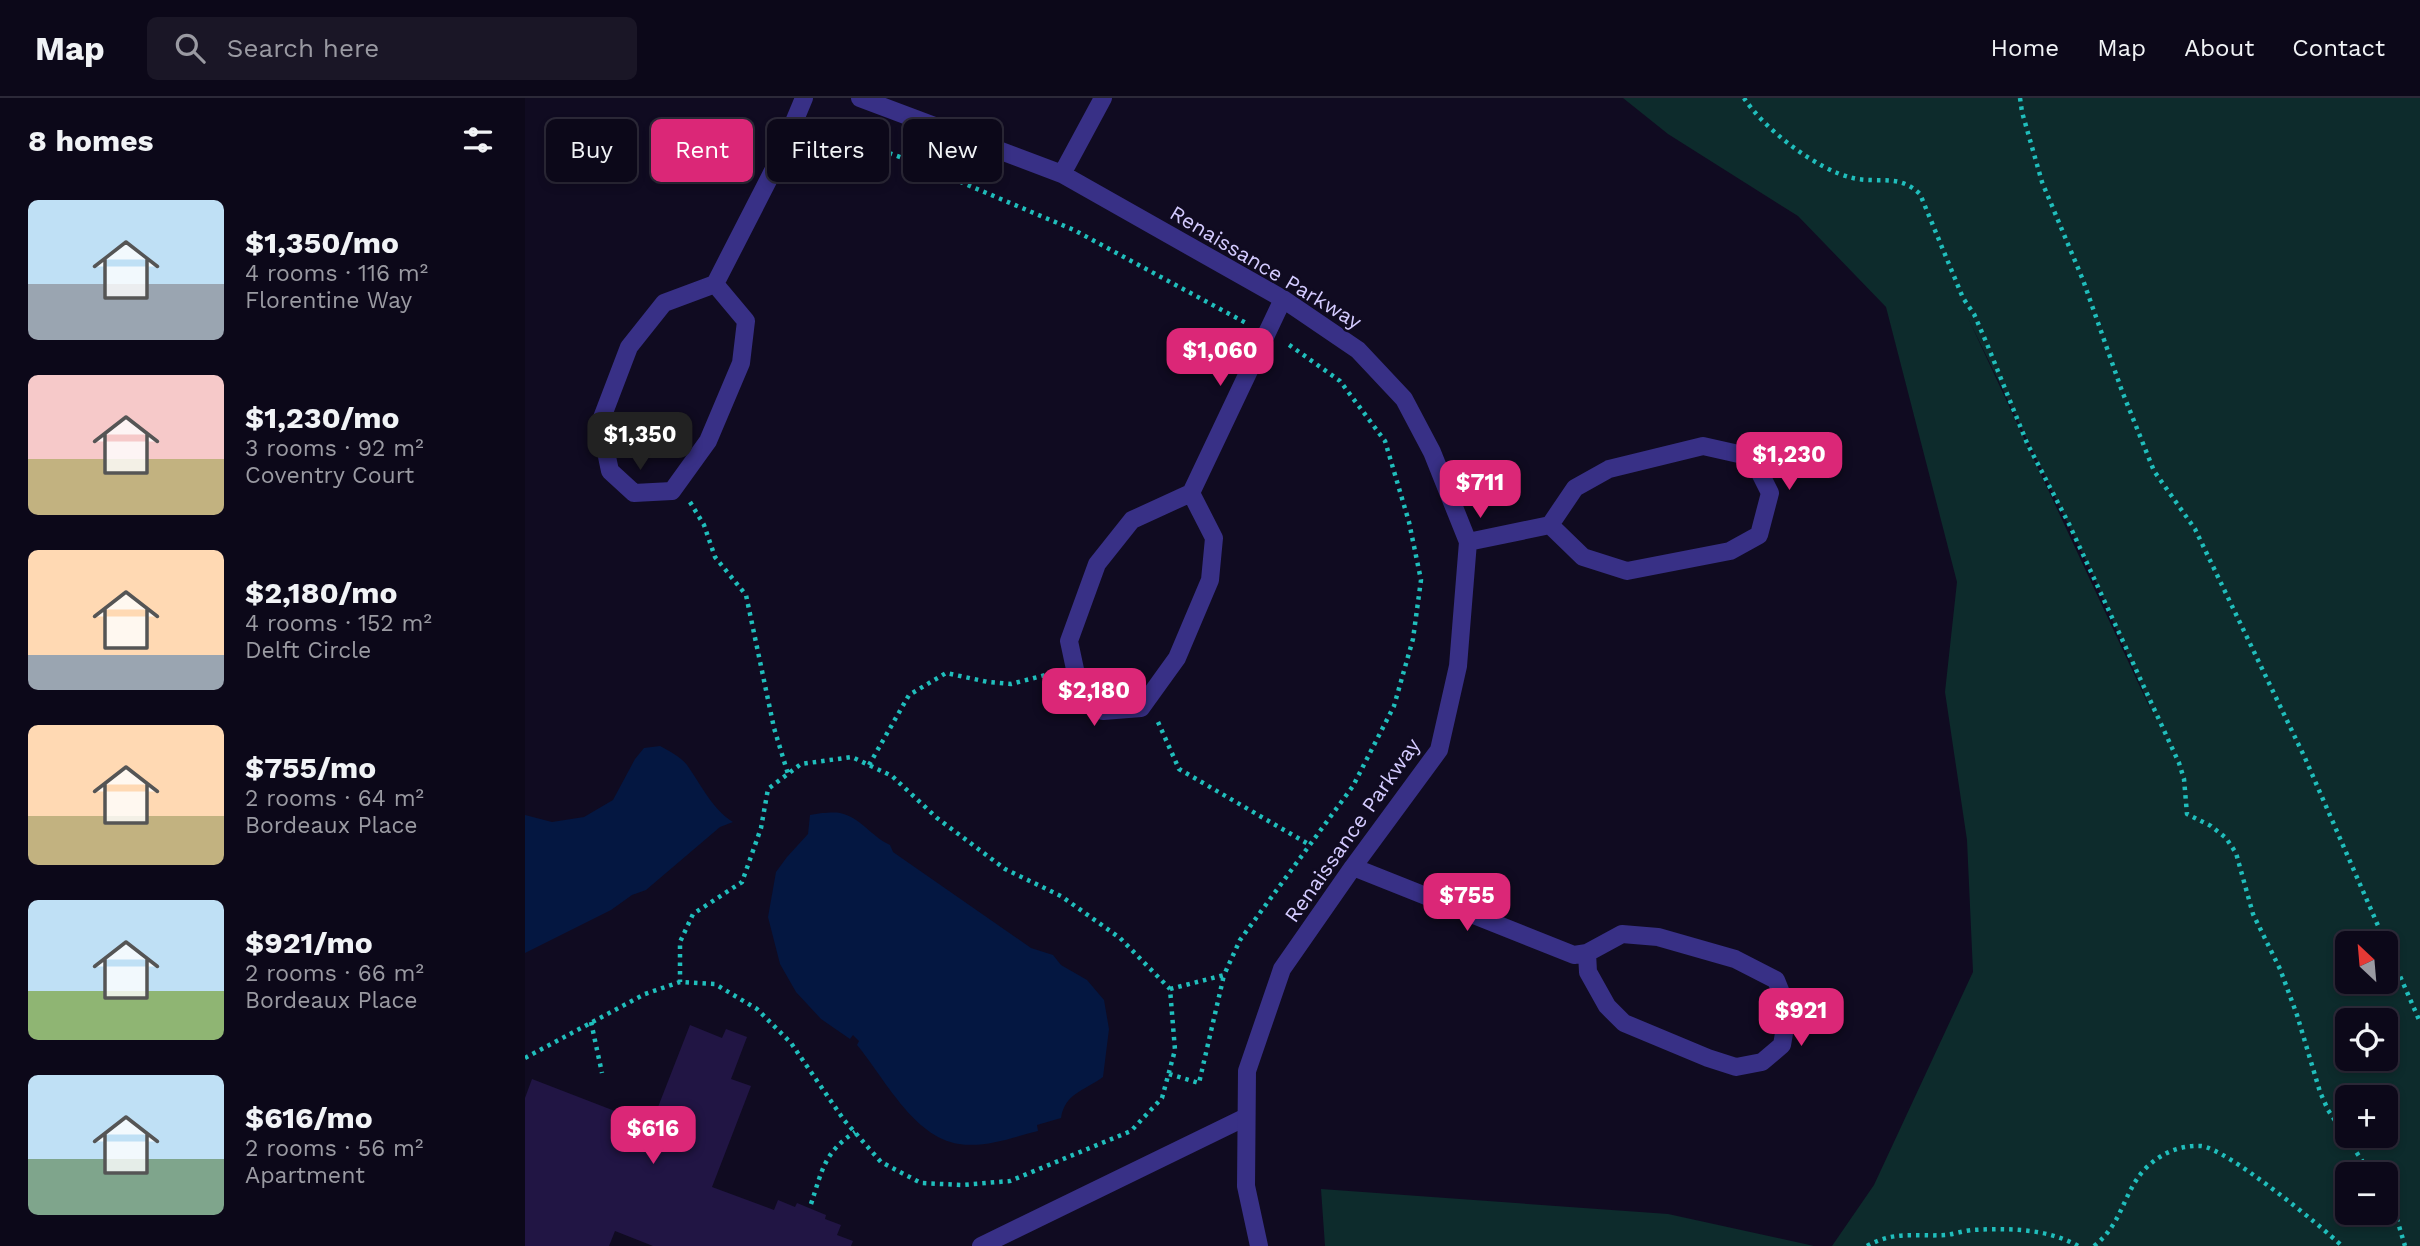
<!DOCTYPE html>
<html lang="en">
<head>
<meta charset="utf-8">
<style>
  :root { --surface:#0c0819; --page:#1a1626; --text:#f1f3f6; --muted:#9a9aa2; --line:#2c2938; --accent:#db2777 }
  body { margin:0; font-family:"Work Sans",sans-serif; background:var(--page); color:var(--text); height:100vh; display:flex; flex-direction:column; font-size:26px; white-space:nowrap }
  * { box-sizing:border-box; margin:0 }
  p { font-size:23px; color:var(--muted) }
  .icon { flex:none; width:38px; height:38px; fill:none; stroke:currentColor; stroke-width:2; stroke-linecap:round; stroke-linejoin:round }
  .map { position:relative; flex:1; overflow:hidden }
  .panel { display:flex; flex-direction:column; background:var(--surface); width:525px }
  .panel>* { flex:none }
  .banner { position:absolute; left:21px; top:21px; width:665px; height:63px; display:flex; gap:14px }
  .needle { width:46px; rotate:334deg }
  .tools { position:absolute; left:1810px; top:833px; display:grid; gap:14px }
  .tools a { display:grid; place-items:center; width:63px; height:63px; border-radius:10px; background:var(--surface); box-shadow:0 4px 10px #0003,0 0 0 2px var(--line); font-size:35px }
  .price { position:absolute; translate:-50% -60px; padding:0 16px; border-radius:14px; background:var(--accent); color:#fff; font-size:23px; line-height:46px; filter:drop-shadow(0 2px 4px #0008) }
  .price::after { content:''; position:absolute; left:50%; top:42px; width:21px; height:16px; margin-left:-10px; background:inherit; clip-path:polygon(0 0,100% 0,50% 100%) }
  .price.selected { background:#222; color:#fff }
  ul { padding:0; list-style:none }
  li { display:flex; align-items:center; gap:21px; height:175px; padding:0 28px }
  li span { display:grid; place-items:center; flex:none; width:196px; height:140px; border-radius:10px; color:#555 }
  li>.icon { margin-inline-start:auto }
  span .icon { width:84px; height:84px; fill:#fffc; stroke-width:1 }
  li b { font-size:30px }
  h2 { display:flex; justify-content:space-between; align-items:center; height:84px; padding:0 28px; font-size:30px }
  .tag { padding:0 24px; border-radius:10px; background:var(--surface); box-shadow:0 4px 10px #0003,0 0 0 2px var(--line); font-size:24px; line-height:63px }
  .tag.selected { background:var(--accent); color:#fff }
  header { display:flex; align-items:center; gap:42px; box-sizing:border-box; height:98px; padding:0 35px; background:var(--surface); border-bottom:2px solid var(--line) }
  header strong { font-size:33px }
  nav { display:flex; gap:38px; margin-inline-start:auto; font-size:24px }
  .search { width:490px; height:63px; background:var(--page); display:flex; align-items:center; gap:18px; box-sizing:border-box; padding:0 24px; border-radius:10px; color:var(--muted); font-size:26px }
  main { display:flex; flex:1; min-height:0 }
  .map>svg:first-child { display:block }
  .green { fill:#0d2b2c; fill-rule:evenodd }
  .water { fill:#041741 }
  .building { fill:#211544 }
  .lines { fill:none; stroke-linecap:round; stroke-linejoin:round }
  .path { stroke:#20bebc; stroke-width:4.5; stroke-dasharray:3.5 5; stroke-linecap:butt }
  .service { stroke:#383086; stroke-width:18 }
  .minor { stroke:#383086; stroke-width:18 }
  .labels { text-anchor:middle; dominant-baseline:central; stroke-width:5; stroke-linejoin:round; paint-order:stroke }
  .street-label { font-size:21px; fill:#d4cbff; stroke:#100b21 }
</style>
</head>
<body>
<header>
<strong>Map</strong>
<div class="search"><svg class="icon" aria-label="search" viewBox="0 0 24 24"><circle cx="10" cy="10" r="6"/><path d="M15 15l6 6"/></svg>Search here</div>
<nav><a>Home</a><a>Map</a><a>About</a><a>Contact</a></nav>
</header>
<main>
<section class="panel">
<h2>8 homes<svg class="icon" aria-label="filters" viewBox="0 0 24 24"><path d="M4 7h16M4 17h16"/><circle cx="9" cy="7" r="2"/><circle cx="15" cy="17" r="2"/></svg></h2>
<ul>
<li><span style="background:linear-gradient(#bfe0f5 60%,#9aa5b1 0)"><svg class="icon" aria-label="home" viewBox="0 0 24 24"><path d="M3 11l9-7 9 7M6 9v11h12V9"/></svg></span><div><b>$1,350/mo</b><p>4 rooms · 116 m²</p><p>Florentine Way</p></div></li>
<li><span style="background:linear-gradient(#f6c9c9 60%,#c2b280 0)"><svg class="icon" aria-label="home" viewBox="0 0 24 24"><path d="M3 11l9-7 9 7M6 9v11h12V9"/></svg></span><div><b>$1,230/mo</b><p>3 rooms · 92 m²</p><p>Coventry Court</p></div></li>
<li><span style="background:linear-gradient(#ffd9b3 75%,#9aa5b1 0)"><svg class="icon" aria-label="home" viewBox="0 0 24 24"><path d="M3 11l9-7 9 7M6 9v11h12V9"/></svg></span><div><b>$2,180/mo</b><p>4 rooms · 152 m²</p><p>Delft Circle</p></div></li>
<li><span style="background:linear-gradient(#ffd9b3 65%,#c2b280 0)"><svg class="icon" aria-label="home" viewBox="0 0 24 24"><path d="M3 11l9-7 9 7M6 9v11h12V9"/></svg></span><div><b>$755/mo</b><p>2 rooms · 64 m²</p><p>Bordeaux Place</p></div></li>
<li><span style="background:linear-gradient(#bfe0f5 65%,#8fb573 0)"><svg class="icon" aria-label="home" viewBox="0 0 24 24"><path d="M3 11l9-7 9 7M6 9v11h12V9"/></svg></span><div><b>$921/mo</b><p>2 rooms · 66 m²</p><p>Bordeaux Place</p></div></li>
<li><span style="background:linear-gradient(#bfe0f5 60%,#7fa58c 0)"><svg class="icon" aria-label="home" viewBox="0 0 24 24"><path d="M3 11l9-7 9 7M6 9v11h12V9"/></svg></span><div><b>$616/mo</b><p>2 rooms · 56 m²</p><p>Apartment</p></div></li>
</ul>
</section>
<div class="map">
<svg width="1895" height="1148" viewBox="0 0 1895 1148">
  <rect width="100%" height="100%" fill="#100b21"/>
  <path class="green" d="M1098,0H1895V1148H1307L1349,1087L1448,874L1442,742L1420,594L1432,484L1361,209L1273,118L1143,36ZM1443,220L1570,481L1630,621ZM1822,845H1860V884H1822ZM1822,922H1860V961H1822ZM1822,999H1860V1038H1822ZM1822,1076H1860V1115H1822Z
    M796,1091L1143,1116L1289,1148H800Z"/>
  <path class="water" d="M135,648C144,653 156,659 162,667C177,688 187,711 208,724L195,729L121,792L107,797L86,812L0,855V717L27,724L59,719L88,702L110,661L119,650Z
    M297,715C302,715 309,714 315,715C335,719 347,739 365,747L368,754L506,850L528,857L536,867L562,882L579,902L584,931L578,979C559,993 540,995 536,1020L512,1027L513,1033C488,1039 461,1050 434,1046C388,1039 359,979 332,947L334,943L328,937L325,941L296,921L271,894L255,866L243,819L251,774L262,759L283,736L285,717Z"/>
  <path class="building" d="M165,927L197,940L201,931L222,939L206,981L226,988L187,1089L249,1112L253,1102L270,1109L272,1105L301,1117L300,1121L316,1127L312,1137L328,1143L326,1148H128L90,1133L84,1148H0V1000L7,981L126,1027Z"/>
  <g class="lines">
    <path class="path" d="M1219,0C1239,31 1292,72 1328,80C1354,86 1373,75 1395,96L1438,200L1449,216L1462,246L1502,345L1544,426L1654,665L1659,681L1662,716L1686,728L1701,740L1711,755L1728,816L1755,871L1772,917L1795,994L1803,1012L1846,1076
      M1495,0L1497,14L1517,84L1558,182L1597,293L1629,373L1670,431L1780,660L1895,924
      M292,29L386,63L549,132L721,225
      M165,404L179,427L190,459L221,497L249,630L263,676
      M633,624L654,671L785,747
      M344,667L384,597L421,575L463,584L486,586L528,575
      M645,891L699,877L715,842L828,688L869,608L888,541L896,482L884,424L860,343L815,283L763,246
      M66,924L77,975
      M0,960L120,896L155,884L190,886L232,911L266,945L319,1022L356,1064L396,1085L437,1087L485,1083L606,1033L637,1000L650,952L645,891L595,840L536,798L480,771L412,720L367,678L327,659L276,666L243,691L236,730L217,784L168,816L155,844V884
      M644,976L674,985L699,877
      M1860,1098L1871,1118L1880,1148
      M286,1106C297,1073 299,1054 330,1034
      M1342,1148C1371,1132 1390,1139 1421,1137C1429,1136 1438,1133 1447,1132C1481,1130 1522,1130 1553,1148
      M1569,1148C1598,1125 1597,1097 1619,1072C1634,1056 1654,1047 1676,1048C1701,1050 1796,1128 1817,1148"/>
    <path class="service" d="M456,1148L721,1019"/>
    <path class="minor" d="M335,0L537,76L758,201L833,252L879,301L907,354L943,444L933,568L914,652L828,769L757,871L722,973L721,1088L734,1148
      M537,76L578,0
      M190,186L221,223L216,265L183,343L147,393L109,395L85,373L75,325L104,249L139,205L190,186L251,67L279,0
      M666,395L689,440L685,482L652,560L616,610L578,613L554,590L544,543L572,466L607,422L666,395L758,201
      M943,444L1025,427L1050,390L1084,371L1178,348L1227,359L1245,395L1234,437L1205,453L1102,473L1058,459L1025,427
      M828,769L1049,857L1062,855L1097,836L1133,839L1210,861L1251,882L1263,912L1257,947L1237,964L1211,969L1183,960L1099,925L1082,908L1063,874L1062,855"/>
  </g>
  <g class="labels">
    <g class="street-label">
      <text transform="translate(741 169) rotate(31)">Renaissance Parkway</text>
      <text transform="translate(827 732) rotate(-55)">Renaissance Parkway</text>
    </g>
  </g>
</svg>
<div class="tools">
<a><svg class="needle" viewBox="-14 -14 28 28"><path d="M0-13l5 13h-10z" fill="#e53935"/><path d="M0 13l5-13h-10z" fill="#9a9aa2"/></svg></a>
<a><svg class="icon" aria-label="locate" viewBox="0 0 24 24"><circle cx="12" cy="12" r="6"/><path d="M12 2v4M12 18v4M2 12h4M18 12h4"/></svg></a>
<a>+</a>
<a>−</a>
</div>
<b class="price" style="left:695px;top:290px">$1,060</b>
<b class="price selected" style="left:115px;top:374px">$1,350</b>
<b class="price" style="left:1264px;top:394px">$1,230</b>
<b class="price" style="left:955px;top:422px">$711</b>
<b class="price" style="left:569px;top:630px">$2,180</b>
<b class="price" style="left:942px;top:835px">$755</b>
<b class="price" style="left:1276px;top:950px">$921</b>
<b class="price" style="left:128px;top:1068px">$616</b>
<div class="banner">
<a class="tag">Buy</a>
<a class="tag selected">Rent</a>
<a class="tag">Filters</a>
<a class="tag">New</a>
</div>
</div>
</main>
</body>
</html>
